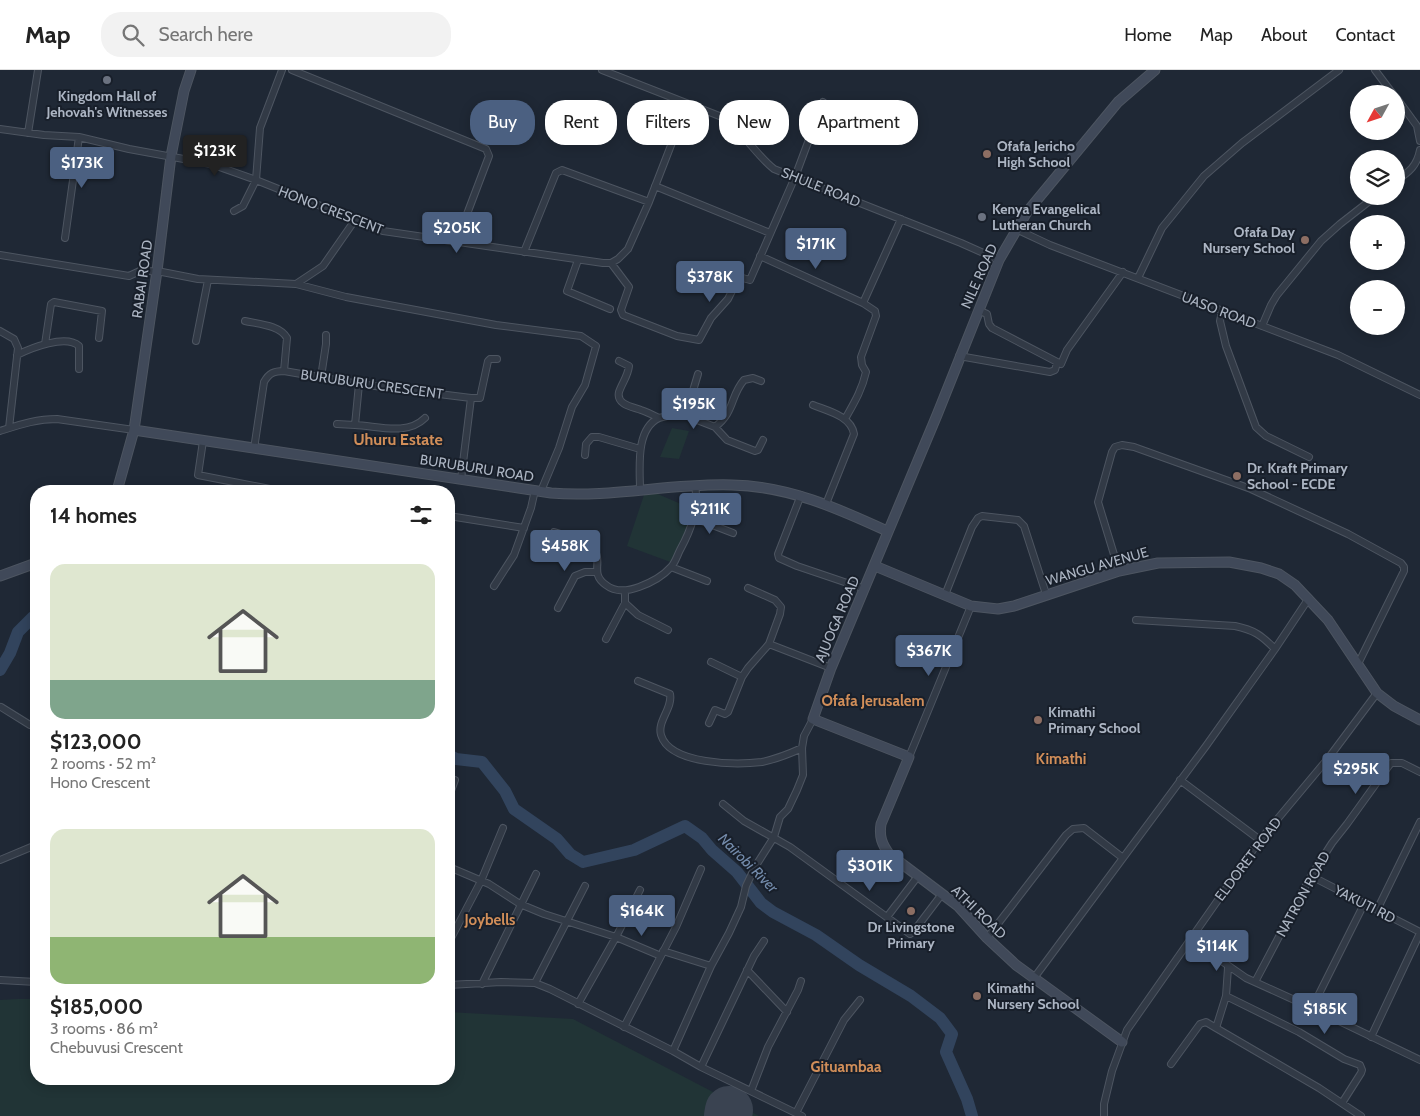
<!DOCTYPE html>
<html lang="en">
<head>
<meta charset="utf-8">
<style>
  :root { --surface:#fff; --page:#f2f2f2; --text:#222; --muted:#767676; --line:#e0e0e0; --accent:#4b6081 }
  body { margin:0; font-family:Cabin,sans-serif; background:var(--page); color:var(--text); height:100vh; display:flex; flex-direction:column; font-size:19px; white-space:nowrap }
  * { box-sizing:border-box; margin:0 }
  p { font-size:16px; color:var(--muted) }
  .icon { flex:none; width:28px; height:28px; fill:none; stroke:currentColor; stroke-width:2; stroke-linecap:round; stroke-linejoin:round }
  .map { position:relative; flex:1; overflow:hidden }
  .drawer { position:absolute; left:30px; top:415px; width:425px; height:600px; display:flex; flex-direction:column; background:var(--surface); border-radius:20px; box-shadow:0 2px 12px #0003 }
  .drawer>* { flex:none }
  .banner { position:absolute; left:470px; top:30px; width:475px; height:45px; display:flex; gap:10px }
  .needle { width:32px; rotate:230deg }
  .buttons { position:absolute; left:1350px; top:15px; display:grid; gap:10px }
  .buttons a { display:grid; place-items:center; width:55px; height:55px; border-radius:50%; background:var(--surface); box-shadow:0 2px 12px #0003; font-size:25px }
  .price { position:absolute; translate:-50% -42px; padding:0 11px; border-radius:5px; background:var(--accent); color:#fff; font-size:16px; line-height:32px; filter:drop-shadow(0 1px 2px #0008) }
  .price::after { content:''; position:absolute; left:50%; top:30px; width:15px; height:11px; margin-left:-8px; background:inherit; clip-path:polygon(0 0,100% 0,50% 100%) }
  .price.active { background:#222; color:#fff }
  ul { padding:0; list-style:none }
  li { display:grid; align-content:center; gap:10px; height:265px; padding:0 20px }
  li span { display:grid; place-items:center; height:155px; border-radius:15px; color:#555 }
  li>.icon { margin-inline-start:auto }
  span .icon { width:90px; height:90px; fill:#fffc; stroke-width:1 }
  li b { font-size:21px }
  h2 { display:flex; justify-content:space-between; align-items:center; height:60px; padding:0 20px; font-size:21px }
  .chip { padding:0 18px; border-radius:20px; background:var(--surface); box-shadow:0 2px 12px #0003; font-size:18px; line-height:45px }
  .chip.active { background:var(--accent); color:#fff }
  header { display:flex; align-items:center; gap:30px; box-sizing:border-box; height:70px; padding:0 25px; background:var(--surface); border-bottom:1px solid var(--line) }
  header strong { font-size:24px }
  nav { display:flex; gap:28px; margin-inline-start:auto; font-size:18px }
  .search { width:350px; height:45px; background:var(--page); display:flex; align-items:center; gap:12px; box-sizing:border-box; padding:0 18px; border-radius:20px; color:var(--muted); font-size:19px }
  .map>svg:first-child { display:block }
  .green { fill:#213436 }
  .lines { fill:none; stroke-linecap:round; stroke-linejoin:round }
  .river { stroke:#32445d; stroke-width:12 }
  .runway { stroke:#3a4351; stroke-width:48 }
  .street-casing { stroke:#4d5561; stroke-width:8 }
  .secondary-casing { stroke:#4d5561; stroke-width:11 }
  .street { stroke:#323a46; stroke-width:6 }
  .secondary { stroke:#404959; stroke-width:9 }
  .worship-dot { fill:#6b7280; stroke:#181f2a; stroke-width:2 }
  .education-dot { fill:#8d6e63; stroke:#181f2a; stroke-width:2 }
  .labels { text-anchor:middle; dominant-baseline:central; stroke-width:4; stroke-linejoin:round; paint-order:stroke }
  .poi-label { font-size:14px; font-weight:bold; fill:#acb5c3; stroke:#181f2a; text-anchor:start }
  .street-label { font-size:14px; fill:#acb5c3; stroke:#181f2a }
  .neighbourhood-label { font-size:15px; font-weight:bold; fill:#d18e59; stroke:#181f2a }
  .water-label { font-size:15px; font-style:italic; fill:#748cac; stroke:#181f2a }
  .quarter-label { font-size:16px; font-weight:bold; fill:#d18e59; stroke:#181f2a }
</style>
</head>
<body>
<header>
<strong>Map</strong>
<div class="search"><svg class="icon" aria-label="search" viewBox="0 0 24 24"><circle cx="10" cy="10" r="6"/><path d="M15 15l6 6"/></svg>Search here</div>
<nav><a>Home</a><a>Map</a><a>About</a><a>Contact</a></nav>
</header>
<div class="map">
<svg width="1420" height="1046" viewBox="0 0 1420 1046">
  <rect width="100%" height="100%" fill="#1f2835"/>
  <path class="green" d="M672,358L689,361L679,389L660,387Z
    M646,419L695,440L673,493L627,476Z
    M18,929H36V1009H449V942L573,949L759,1046H0V930Z"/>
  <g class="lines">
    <path class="river" d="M0,600L10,583L18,562L33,547H36
      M449,685L456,689L482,692L505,721L514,739L557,769L570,784L583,792L634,780L685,756L702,768L712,780L737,802L761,833L773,842L816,865L859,895L911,926L940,948L952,964L946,982L967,1029L972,1046"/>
    <path class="runway" d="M728,1046L729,1040"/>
    <defs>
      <path id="street" d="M282,0L260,58L256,110L383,161L603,193H611L618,189L628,179L649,132L687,34
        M292,0L486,79L489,86L467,144
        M602,0L722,47C743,61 755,84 774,99L961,173L999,190
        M1375,0L1393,24
        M1396,27L1417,56L1420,71
        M0,59L44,65L79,67L129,79L211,94L256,110L243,136L234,141
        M28,63L38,0
        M1396,111C1409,102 1417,96 1420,80
        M655,116L770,163
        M1016,159L1050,175L1338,285L1420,325
        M65,168L79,67
        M524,182L556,103L562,100L649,132
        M0,185L129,206L142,200L157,202
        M760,186L863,233L875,241L876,246L861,287L862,295L866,302C862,320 854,333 845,349
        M578,190L567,221L610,239
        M611,193L629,217L621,240L623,245L677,266L699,270L711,248L728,229L739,207L750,210L795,107L823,32
        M157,201L198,209L296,214L323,196L355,150
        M1138,208L1162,158L1204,106L1242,73L1339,0
        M296,214L346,227L496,255L581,266L596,276L585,315L572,337L559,378L541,421
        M863,233L901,149
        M978,240L987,244L989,254L992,258L1061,294L1067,280L1123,202
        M1222,241L1220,251L1226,276L1256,357L1266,366L1309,387
        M245,251C258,254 280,255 287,268L284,301
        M1262,256L1271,235L1277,225L1321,171L1340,154L1376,126
        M0,261L14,269L18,278L9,358
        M196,271L208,210
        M45,274L51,234L54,232L102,241L99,268
        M17,285C31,278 66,264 79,276V299
        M959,286L1050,302L1055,300L1057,293
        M619,291L629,296C628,306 622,313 619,322C616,335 633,337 641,340C647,342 653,345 659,348
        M321,307L326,274V265
        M359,314L355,355C378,356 407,366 425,348
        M471,328H480L488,291L490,289H497
        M813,335C828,341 851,346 854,364L826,434
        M686,344L698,304
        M337,354L355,355
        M715,357C735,342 730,326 744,310L753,308L761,311
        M0,361C19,355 36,349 57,349L134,360
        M203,371L198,405L280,421
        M254,379L264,312C269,303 274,301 284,301L359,314L471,328L461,409
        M585,385L586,374L592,367H599L640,379
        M640,420C640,399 635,359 659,348C667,345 678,345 686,344L692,348L715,357L727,370L755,381L758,380L763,370
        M801,425L778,484L779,488L797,496L865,519
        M449,446L524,458
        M694,448L733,463
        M554,462C564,465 589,472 595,481C602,493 590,504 606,515C616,523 628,521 639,517C650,513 663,506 671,497C675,493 677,486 680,480C691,460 699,439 695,415
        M671,497L707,511
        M1119,501L1098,432L1112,382L1115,377L1122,375L1134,377L1251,419L1348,464L1401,493L1404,497V501L1358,594
        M494,516L514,485L531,438L535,420
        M748,518L775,530L781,537L780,544L769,574
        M945,525L972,457L978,448L982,446L1018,450L1024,456L1046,524
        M625,533L638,545L668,560
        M558,538L575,506L585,502H597
        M1136,550L1235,556C1254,560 1261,565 1275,579
        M606,569L625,533V521
        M711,592L742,607L748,598L769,574L831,598
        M638,611L670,624C673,638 657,651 661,665C670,695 737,695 762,692C776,689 789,684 802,678
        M1,637L30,655L36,657
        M709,653L715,640L725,644L728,642L742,607
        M909,687L971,536
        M1180,710L1260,770
        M449,726L455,710
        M723,734L744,751L790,777L910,864L914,861L942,824
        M0,790L36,775
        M449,797L489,814L520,834L544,844L616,867L661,886
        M1311,806L1420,862
        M1377,840L1420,752
        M887,847L918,806
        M987,868L1066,765L1073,759L1084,758L1123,788
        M1190,869L1246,908L1312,938L1420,990
        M449,872L481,811L503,758
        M663,881L711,896
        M1228,898L1226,926L1216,958L1319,1018L1361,1046
        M747,900L787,942
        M1034,908L1206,676L1275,579L1309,528
        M0,910L36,912
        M1255,912L1311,806L1332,773L1347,754L1388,697L1391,693H1402L1420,702
        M535,913L585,816
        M482,914L536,804
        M449,915L501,912L535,913L550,919L673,981L701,997L802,1046
        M1226,926L1299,962L1344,989L1360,995L1362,1000L1361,1003L1342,1033
        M578,934L616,867L640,820
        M1312,938L1364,834
        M624,957L676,857L701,799
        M1371,967L1420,863
        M673,981L711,896L729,863L741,837L746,816L755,797L774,767L780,747L788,739L797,720L803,705L802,678L804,666L813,649
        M1171,994L1200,954L1206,952L1216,958
        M701,997L754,886L764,871
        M751,1021L768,977L798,920L801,911
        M796,1043L844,950L860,930
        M1104,1046V1034L1112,1001L1127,960L1260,770L1330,686L1377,623"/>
      <path id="secondary" d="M134,360L551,423C611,428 671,413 732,415C788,416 837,438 887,461
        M117,421L134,360L157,201L171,86L184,21L191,0
        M875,496L971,536L998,539L1014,536L1119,501L1158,493L1229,492L1261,498L1279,504L1295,515L1328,550L1377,623L1394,636L1420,650
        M0,506L36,493
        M1122,972L1016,895L987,868L958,836L889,784C882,774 879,767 881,754L909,687L813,649L831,598L937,345L999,190L1027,142L1118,32L1155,0"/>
    </defs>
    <use href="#street" class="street-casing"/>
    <use href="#secondary" class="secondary-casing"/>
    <use href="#street" class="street"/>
    <use href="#secondary" class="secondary"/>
  </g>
  <g class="worship-dot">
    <circle cx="107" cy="10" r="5"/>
    <circle cx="982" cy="147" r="5"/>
  </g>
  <g class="education-dot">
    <circle cx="987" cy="84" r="5"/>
    <circle cx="1305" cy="170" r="5"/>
    <circle cx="1237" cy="406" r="5"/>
    <circle cx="1038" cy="650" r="5"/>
    <circle cx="911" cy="841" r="5"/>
    <circle cx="977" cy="926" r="5"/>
  </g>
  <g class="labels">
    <g class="poi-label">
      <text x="107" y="26" text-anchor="middle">Kingdom Hall of<tspan x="107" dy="16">Jehovah's Witnesses</tspan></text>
      <text x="997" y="76">Ofafa Jericho<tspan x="997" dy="16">High School</tspan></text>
      <text x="992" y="139">Kenya Evangelical<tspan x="992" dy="16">Lutheran Church</tspan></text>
      <text x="1295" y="162" text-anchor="end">Ofafa Day<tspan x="1295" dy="16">Nursery School</tspan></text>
      <text x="1247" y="398">Dr. Kraft Primary<tspan x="1247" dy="16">School - ECDE</tspan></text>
      <text x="1048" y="642">Kimathi<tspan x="1048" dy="16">Primary School</tspan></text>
      <text x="911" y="857" text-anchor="middle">Dr Livingstone<tspan x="911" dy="16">Primary</tspan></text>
      <text x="987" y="918">Kimathi<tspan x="987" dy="16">Nursery School</tspan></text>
    </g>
    <g class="street-label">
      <text transform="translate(821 117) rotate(22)">SHULE ROAD</text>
      <text transform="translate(331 140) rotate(21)">HONO CRESCENT</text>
      <text transform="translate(979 206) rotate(-66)">NILE ROAD</text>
      <text transform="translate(142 209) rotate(-82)">RABAI ROAD</text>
      <text transform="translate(1219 240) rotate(21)">UASO ROAD</text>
      <text transform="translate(372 314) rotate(8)">BURUBURU CRESCENT</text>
      <text transform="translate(477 398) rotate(9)">BURUBURU ROAD</text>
      <text transform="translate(1097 496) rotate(-16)">WANGU AVENUE</text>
      <text transform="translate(837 549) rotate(-67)">AJUOGA ROAD</text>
      <text transform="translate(1248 789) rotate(-53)">ELDORET ROAD</text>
      <text transform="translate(1303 824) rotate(-61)">NATRON ROAD</text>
      <text transform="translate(1365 834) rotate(27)">YAKUTI RD</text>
      <text transform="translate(979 842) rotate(44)">ATHI ROAD</text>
    </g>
    <g class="neighbourhood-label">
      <text x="873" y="631">Ofafa Jerusalem</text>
      <text x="1061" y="689">Kimathi</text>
      <text x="490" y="850">Joybells</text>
      <text x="846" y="997">Gituambaa</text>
    </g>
    <g class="water-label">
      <text transform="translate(748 793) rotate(45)">Nairobi River</text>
    </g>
    <g class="quarter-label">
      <text x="398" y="369">Uhuru Estate</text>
    </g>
  </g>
</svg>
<div class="buttons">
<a><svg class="needle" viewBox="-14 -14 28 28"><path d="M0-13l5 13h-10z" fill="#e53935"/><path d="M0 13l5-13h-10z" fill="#767676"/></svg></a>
<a><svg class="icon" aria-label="layers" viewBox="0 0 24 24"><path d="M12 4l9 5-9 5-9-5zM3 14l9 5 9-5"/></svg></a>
<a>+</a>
<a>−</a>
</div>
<b class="price active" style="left:215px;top:107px">$123K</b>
<b class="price" style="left:82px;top:119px">$173K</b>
<b class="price" style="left:457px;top:184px">$205K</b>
<b class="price" style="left:816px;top:200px">$171K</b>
<b class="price" style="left:710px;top:233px">$378K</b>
<b class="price" style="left:694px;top:360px">$195K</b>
<b class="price" style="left:710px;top:465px">$211K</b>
<b class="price" style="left:565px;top:502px">$458K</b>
<b class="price" style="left:929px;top:607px">$367K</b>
<b class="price" style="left:1356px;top:725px">$295K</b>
<b class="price" style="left:870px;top:822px">$301K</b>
<b class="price" style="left:642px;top:867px">$164K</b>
<b class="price" style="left:1217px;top:902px">$114K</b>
<b class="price" style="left:1325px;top:965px">$185K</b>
<div class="banner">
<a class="chip active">Buy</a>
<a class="chip">Rent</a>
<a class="chip">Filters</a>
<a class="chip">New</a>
<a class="chip">Apartment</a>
</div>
<section class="drawer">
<h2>14 homes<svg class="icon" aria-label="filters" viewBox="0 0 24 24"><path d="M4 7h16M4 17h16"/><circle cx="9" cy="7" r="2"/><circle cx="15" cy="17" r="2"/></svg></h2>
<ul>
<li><span style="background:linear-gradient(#dfe7d0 75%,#7fa58c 0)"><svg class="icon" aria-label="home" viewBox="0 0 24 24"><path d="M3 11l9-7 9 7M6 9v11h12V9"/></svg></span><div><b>$123,000</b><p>2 rooms · 52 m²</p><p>Hono Crescent</p></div></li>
<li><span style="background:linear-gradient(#dfe7d0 70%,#8fb573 0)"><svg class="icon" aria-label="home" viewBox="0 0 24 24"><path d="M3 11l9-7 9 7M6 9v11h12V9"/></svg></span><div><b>$185,000</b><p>3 rooms · 86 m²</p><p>Chebuvusi Crescent</p></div></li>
</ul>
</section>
</div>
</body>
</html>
